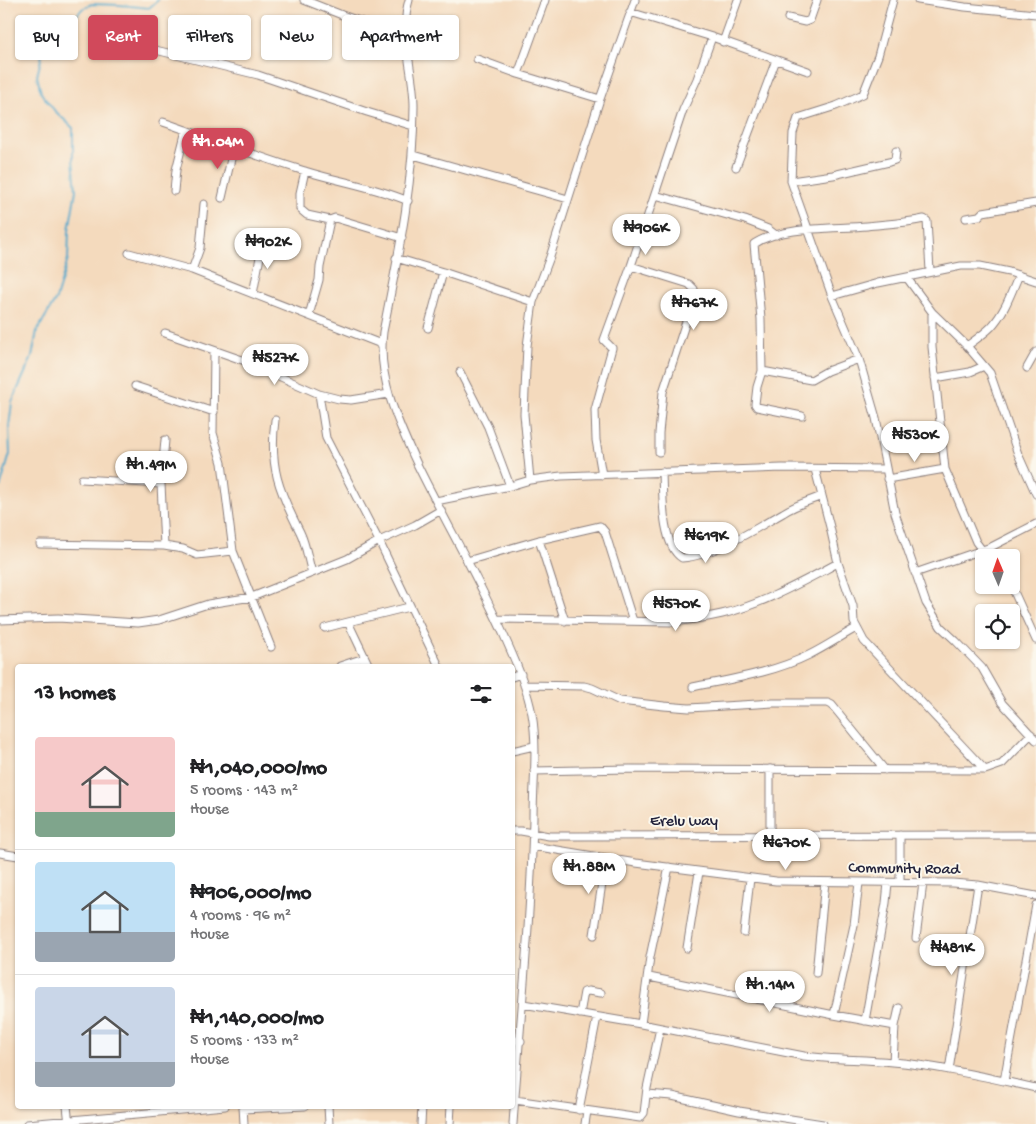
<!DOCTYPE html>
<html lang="en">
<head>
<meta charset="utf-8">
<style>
  :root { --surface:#fff; --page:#f6f6f6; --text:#202124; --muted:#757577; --line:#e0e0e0; --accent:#d1495b }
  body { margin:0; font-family:"Gochi Hand",sans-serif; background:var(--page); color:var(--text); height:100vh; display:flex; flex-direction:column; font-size:19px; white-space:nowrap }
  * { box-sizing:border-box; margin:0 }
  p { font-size:16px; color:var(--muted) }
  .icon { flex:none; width:28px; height:28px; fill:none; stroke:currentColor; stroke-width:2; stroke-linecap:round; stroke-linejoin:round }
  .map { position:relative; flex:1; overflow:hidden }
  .panel { position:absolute; left:15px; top:664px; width:500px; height:445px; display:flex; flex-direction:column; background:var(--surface); border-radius:5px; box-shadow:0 1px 4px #0004 }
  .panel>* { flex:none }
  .top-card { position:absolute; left:15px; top:15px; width:500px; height:45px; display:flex; gap:10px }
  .needle { width:32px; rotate:358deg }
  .fabs { position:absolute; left:975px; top:549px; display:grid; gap:10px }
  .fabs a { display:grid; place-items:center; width:45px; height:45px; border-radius:5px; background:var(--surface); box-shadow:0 1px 4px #0004; font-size:25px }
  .price { position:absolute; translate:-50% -42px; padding:0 11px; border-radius:18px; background:#fff; color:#222; font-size:16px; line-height:32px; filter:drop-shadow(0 1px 2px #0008) }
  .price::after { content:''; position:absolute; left:50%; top:30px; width:15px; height:11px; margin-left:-8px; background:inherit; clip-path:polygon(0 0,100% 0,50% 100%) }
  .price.selected { background:var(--accent); color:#fff }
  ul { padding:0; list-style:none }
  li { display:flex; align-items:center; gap:15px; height:125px; padding:0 20px }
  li+li { border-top:1px solid var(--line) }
  li span { display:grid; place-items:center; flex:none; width:140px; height:100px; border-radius:5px; color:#555 }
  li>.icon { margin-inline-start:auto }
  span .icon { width:60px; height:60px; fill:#fffc; stroke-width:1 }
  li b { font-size:21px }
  h2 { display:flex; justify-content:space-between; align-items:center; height:60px; padding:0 20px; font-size:21px }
  .pill { padding:0 18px; border-radius:5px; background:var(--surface); box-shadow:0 1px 4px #0004; font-size:18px; line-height:45px }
  .pill.selected { background:var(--accent); color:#fff }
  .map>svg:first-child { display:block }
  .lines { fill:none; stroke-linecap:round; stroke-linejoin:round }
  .stream { stroke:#4da7cb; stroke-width:2 }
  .minor-casing { stroke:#8b7e7c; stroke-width:9 }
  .minor { stroke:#fff; stroke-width:7 }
  .labels { text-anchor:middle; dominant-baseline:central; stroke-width:4; stroke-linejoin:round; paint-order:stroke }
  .street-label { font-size:16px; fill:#22223b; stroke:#fbf7ec }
</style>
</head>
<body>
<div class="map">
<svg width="1036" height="1124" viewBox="0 0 1036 1124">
  <rect width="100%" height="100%" fill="#fbf7ec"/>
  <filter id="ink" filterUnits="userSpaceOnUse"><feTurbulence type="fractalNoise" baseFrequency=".02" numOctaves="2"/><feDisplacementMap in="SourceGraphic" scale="10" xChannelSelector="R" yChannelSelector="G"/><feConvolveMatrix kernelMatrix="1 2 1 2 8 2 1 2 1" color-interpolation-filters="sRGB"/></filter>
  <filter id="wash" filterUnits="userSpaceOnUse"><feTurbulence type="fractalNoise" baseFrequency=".0096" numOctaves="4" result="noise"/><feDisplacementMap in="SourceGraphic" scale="20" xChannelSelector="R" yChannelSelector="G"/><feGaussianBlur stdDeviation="1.12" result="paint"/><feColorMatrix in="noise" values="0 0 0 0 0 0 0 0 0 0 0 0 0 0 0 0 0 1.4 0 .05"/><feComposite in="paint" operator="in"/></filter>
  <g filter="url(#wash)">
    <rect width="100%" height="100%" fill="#f4dabd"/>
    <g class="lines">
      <path class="stream" d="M0,488L10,454L9,427L12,402L32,357L37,331L56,299L68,259L69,230L76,190L73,160V128L54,110L41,93L37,76L42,55L51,36L74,19L82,9L91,4L120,5L149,8L158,0"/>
    </g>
  </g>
  <g filter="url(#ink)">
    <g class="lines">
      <defs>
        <path id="minor" d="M304,0L342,15L406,37
          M409,0C399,34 414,71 414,106C414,183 398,257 383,332C377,379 399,425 418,466C447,525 480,581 506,640C517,664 527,688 532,714C538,748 533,784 533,818C531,920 520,1022 513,1124
          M893,0L878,56L863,94L836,106L798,118L793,133L791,181L832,296L859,359L876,418L895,513L926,603L941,627L956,641L982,668L1002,703L1036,740
          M918,0L965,7L1036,14
          M630,12L712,37L808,71
          M788,18L805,22L810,20L817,0
          M723,42L738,0
          M135,45L258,75L367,112L413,126
          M477,59L518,74L600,99
          M518,74L545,0
          M163,122C210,138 257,157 305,171C340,182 375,187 408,201
          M413,155L568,199
          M736,167L776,60
          M305,171L300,193V209L307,215L330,220
          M791,181L833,175L889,162L895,160L896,151
          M174,191L176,170L186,130
          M655,195L745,220L768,229L776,235
          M222,198L234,146
          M966,218L979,216L983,212L1036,203
          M129,253L192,270L381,344
          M396,258L443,272L533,302
          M631,266L689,284L694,289V297L663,392L659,433V452
          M192,270L200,248L204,204
          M907,278L932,312L967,346L990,373L1018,454L1036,494
          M253,294L263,241
          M832,296L878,283L961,266H980L1009,272L1036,281
          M932,312V347L945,469L976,542L982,550
          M309,315L319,280L320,267L330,220L335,218L402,238
          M428,328L443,272
          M165,333L245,361L319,394L339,399L351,400L389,394
          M967,346C975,340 984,334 991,327C1005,312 1011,293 1019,275
          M214,351L213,433L222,463L233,551L271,647
          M1027,368L1036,352
          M762,371L811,380L827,371L859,359
          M460,372L488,427L510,486
          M935,378L970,372L984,366
          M135,386L214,412
          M319,394L326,438L379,541L439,666
          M802,416L757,407L755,404L757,387L762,371L761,319L754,244C780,226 836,229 867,226C886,224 906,223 924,219L927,221L930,271
          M275,420C269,467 279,491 300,532C306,544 308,560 312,573
          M815,469L830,527L838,563L853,606L854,622L864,641L985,770
          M662,472C663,494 661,545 682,558C713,556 757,528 783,513C795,505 809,501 822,496
          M602,475L596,440L595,410L612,348L604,340L631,266L683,110L697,79L712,37
          M82,479L161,484
          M887,479L945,469
          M530,480L524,414L527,346L533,302L550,257L600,99L635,0
          M436,501L510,486L530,480L561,476L782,468L885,469
          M539,540L565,621
          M40,544L164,546L183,549L197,555L233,551
          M164,546L161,484L165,440
          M467,561L539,540L600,526L605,532L633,621
          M915,573L991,547L1036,524
          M1011,585L1036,640
          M497,619L672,622C689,620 705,618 722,614C763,604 800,583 838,563
          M0,620L58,618L138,623L159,620L208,604L252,597L347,559L379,541L415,525L441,510
          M325,628L348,622
          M340,666L364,658
          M369,666L348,622L409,607
          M512,677L521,674
          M524,685L584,686L592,688L620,701L664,706L689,708L773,703H828L832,705L885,770
          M693,687C731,679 773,673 809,655C825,647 840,637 856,628
          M512,751L534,746
          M770,769V835
          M534,771L629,769L985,770L1002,764L1031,734
          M512,831H521L549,836H576L1036,835
          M900,835V882
          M533,846L636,863L776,881L952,883L978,885L1036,896
          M0,853L18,856
          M744,933L750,878
          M594,935L606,858
          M916,938L923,883
          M687,948L699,872
          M816,973L825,882
          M649,977L834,1015L895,1026
          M523,1004L641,1024L804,1056C834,1060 863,1059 892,1062C940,1066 989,1078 1036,1088
          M580,1014L584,992L588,991L601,993
          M834,1015L854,925L859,883
          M865,1021L886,903L888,883
          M641,1024L650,957L669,867
          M512,1040L521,1041
          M893,1062L895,1026L899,1008
          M949,1070L978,885
          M1004,1081L1036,905
          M647,1094L672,1096L739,1111L823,1124
          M515,1100L640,1118L644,1113L647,1088L660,1028
          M67,1106L69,1124
          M243,1106L244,1124
          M328,1106L329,1124
          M243,1109L305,1106
          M579,1110L597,1017
          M27,1124L225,1106
          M421,1124L422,1106
          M450,1124L451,1106
          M585,1124L587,1111"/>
      </defs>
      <use href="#minor" class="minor-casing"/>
      <use href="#minor" class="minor"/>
    </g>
  </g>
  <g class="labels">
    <g class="street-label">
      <text x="684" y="822">Erelu way</text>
      <text transform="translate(904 870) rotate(1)">Community Road</text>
    </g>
  </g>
</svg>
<div class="fabs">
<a><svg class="needle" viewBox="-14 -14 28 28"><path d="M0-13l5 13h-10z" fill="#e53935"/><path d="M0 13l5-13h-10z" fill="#757577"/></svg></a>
<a><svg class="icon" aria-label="locate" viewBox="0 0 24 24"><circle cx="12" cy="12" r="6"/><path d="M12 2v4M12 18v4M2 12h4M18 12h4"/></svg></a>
</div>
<b class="price selected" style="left:218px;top:170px">₦1.04M</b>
<b class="price" style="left:646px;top:256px">₦906K</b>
<b class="price" style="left:268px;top:270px">₦902K</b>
<b class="price" style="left:694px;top:331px">₦767K</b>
<b class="price" style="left:275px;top:386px">₦527K</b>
<b class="price" style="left:915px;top:463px">₦530K</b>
<b class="price" style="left:151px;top:493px">₦1.49M</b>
<b class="price" style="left:706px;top:564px">₦619K</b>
<b class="price" style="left:676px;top:632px">₦570K</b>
<b class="price" style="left:786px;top:871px">₦670K</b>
<b class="price" style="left:589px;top:895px">₦1.88M</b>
<b class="price" style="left:952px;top:976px">₦481K</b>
<b class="price" style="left:770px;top:1013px">₦1.14M</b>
<div class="top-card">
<a class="pill">Buy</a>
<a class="pill selected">Rent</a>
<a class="pill">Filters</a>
<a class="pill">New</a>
<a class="pill">Apartment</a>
</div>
<section class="panel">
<h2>13 homes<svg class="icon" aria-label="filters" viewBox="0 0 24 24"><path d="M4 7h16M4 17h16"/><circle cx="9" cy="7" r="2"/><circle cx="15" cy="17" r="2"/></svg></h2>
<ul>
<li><span style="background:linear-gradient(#f6c9c9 75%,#7fa58c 0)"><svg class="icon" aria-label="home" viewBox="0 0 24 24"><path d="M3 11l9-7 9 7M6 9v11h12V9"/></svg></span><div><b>₦1,040,000/mo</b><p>5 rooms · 143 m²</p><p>House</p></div></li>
<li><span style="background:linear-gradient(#bfe0f5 70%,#9aa5b1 0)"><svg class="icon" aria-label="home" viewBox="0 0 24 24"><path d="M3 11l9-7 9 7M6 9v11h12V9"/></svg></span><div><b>₦906,000/mo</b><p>4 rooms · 96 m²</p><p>House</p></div></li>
<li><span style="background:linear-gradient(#c9d6e8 75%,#9aa5b1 0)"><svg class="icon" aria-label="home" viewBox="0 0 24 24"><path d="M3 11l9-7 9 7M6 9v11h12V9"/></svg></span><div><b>₦1,140,000/mo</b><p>5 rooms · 133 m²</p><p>House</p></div></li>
</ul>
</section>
</div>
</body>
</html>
